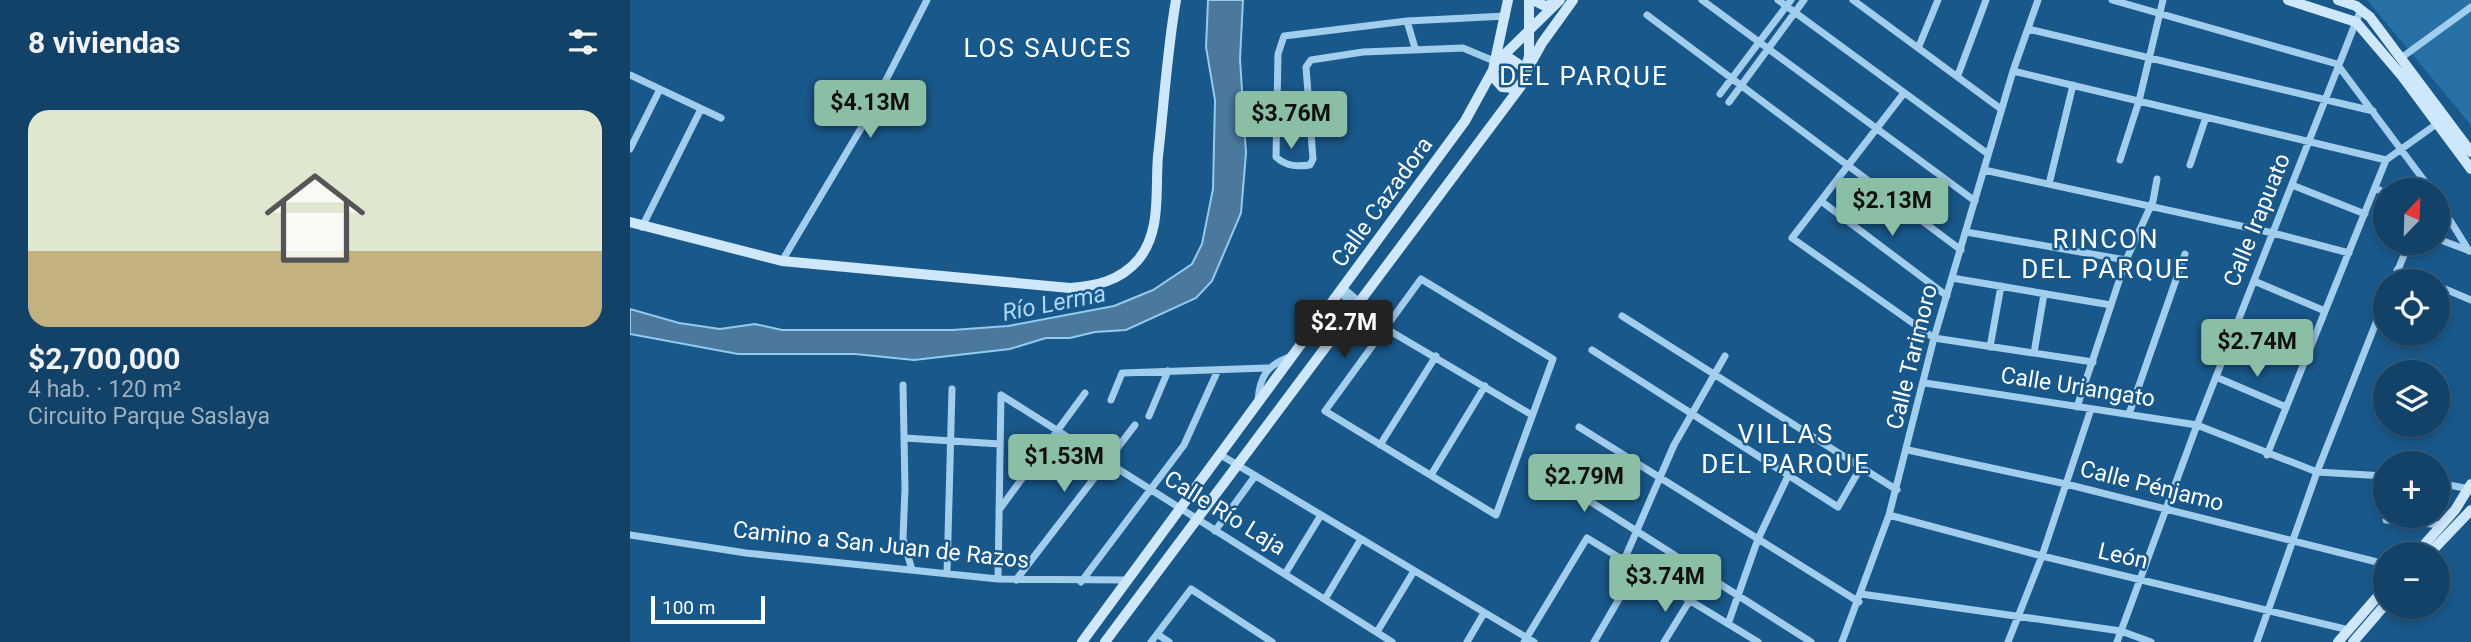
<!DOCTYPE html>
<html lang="es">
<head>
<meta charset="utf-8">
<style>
  :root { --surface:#134268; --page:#1c496e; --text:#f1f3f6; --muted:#9db0c0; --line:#325b7c; --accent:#8abfa5 }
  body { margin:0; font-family:Roboto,sans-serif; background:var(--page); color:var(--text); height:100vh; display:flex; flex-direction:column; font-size:26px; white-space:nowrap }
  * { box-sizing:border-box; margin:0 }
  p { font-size:23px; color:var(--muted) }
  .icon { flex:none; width:38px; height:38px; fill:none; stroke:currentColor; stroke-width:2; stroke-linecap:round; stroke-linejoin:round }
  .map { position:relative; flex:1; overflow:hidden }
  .details { display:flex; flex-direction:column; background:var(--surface); width:630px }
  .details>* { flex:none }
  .needle { width:46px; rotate:23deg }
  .controls { position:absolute; left:1743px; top:178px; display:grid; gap:14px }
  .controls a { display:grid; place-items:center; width:77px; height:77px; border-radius:50%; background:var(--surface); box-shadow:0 4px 10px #0003,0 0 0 2px var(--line); font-size:35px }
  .scale { position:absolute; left:21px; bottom:18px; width:114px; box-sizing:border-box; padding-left:7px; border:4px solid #fff; border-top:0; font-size:19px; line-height:24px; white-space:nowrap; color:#fff; -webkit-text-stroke:5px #19588a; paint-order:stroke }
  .price { position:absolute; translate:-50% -60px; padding:0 16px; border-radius:7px; background:var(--accent); color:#111; font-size:23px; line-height:46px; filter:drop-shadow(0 2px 4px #0008) }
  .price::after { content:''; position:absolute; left:50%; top:42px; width:21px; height:16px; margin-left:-10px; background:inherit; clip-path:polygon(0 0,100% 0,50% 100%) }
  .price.current { background:#222; color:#fff }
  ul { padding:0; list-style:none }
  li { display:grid; align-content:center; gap:14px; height:371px; padding:0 28px }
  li+li { border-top:2px solid var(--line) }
  li span { display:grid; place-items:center; height:217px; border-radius:21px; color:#555 }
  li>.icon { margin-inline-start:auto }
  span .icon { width:126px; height:126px; fill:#fffc; stroke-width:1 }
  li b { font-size:30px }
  h2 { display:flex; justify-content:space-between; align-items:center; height:84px; padding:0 28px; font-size:30px }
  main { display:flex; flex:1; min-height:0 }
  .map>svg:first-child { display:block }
  .green { fill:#2871a6 }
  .water { fill:#4b799d; stroke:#94caf0; stroke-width:2 }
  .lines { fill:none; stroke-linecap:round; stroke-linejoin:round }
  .street { stroke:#a2ceed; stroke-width:7 }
  .secondary { stroke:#cfe7fa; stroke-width:10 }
  .labels { text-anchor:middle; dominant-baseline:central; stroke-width:5; stroke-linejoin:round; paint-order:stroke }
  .street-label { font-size:23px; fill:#fff; stroke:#19588a }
  .water-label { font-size:24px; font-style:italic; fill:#add7f5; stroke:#19588a }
  .quarter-label { font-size:26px; letter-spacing:2px; fill:#fff; stroke:#19588a }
</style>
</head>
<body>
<main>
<section class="details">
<h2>8 viviendas<svg class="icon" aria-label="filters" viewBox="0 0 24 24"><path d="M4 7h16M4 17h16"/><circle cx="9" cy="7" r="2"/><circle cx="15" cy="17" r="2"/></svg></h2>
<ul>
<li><span style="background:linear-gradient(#dfe7d0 65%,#c2b280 0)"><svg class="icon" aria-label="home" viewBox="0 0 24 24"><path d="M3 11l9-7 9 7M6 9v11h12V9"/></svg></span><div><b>$2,700,000</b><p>4 hab. · 120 m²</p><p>Circuito Parque Saslaya</p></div></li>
</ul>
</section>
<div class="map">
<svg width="1841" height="642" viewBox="0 0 1841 642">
  <rect width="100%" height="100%" fill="#19588a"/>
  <path class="green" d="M1737,0H1841V125Z"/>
  <path class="water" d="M578,0H613L610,59L616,153L611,213L582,281L566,298L496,330L465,332L440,338H416L380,349L284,360L225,354H108L0,334V309L49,323L90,329L125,324L152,330H322L378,326L484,306L523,290L562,264L572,244L583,189L585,100L576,47Z"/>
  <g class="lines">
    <path class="street" d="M1072,0L1345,201
      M1148,0L1358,154
      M1223,0L1371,109
      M1482,0L1707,64L1802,191
      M1017,15L1331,250
      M777,21L785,48
      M1398,29L1743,111
      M1289,46L1308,0
      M1771,58L1841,7
      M864,61L833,48L733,52L681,60L676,67L683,159L680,165C666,167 656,166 646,157L648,54L654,36L777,21L876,16
      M1383,71L1756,160
      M0,75L91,118
      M1328,75L1356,0
      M1274,93L1162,238L1304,338L1463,362
      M1090,94L1161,0
      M1099,102L1174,0
      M0,149L30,89
      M1490,160L1509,101L1533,0
      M1756,160L1808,123
      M1560,165L1576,117
      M1354,170L1643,233L1719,253
      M1419,184L1443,85
      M1662,185L1735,214
      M1745,188L1755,193
      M1191,201L1317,296
      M1808,201L1839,251
      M12,227L71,109
      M1336,232L1496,260
      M1808,239L1840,251
      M152,261L233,125L297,0
      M1767,270L1796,282
      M1322,278L1481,305
      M791,279L923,359L866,515L695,411Z
      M1624,281L1695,311
      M1763,282L1779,243
      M1808,286L1841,300
      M713,288L747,317
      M710,293L750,325L902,415
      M992,316L1267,490
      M1603,332L1675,361
      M1360,347L1371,286
      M962,350L1208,507L1231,467
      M1404,353L1414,294
      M1586,377L1656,407
      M1295,383L1567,425L1687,472L1755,476
      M273,385L275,488L273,539L282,570
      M371,395L762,642
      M481,400L492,373L637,368
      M628,402C629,376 638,364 662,356
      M1447,407L1496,260L1523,201L1527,179
      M1499,414L1555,254
      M519,416L538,371
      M949,427L1229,602
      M275,438L370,444
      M750,445L806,356
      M1278,450L1436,484L1755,564
      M589,454L904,642
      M1637,455L1756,160
      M917,474L1181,642
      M801,475L855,386
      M1808,483L1840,489
      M369,510L455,393
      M1259,515L1412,556L1719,630
      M1756,520L1812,525
      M585,531L625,476
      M0,535L116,553L368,579L498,580
      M994,560L1044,445L1095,356
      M317,574L322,389
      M655,574L691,515
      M368,579L371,395
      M386,580L505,425
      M451,582L554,445L588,370
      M1231,594L1491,631L1521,642
      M695,599L731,539
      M1098,624L1128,539L1158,476
      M747,632L784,571
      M527,634L539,642
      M521,642L561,589L642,642
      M837,642L854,613
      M894,642L957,538L1128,642
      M964,642L1007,568
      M1034,642L1060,600
      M1212,642L1259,515L1304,338L1383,71L1408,0
      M1378,642L1412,556L1461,409
      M1487,642L1567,425L1731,9
      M1627,642L1687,472L1755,300"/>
    <path class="secondary" d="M903,0L915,6L927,3
      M1658,0L1726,22L1772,76L1841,169
      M1708,0L1726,6L1740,17L1841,152
      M868,62L881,59L897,70L912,43L943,0
      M892,83L883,88L872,87L865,79L863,70L874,55L930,0
      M0,222L152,261L440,288C466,286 490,281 508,260C532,231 525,191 528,156C534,104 537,52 546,0
      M1785,555L1825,510L1841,484
      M1798,555L1841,510
      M452,642L835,121L863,70L878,0
      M475,642L891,86L899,56V0
      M1708,642L1755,588
      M1723,642L1755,605"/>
  </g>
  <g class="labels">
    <g class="street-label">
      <text transform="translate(752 202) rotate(-54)">Calle Cazadora</text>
      <text transform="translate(1627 220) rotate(-68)">Calle Irapuato</text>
      <text transform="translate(1282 357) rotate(-76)">Calle Tarimoro</text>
      <text transform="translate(1448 387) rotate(9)">Calle Uriangato</text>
      <text transform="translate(1522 486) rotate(14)">Calle Pénjamo</text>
      <text transform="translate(595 513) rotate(32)">Calle Río Laja</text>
      <text transform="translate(251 545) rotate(6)">Camino a San Juan de Razos</text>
      <text transform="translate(1493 556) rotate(13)">León</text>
    </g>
    <g class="water-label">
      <text transform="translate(424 303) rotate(-11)">Río Lerma</text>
    </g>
    <g class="quarter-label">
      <text x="418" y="48">LOS SAUCES</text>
      <text x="954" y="76">DEL PARQUE</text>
      <text x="1476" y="239">RINCON<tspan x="1476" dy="30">DEL PARQUE</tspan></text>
      <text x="1156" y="434">VILLAS<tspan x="1156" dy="30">DEL PARQUE</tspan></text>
    </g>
  </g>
</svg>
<div class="controls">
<a><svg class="needle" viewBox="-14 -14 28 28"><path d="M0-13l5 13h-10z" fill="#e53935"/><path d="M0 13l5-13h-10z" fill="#9db0c0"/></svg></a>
<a><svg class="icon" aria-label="locate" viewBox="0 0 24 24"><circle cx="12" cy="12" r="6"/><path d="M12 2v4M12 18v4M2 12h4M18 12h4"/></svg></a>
<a><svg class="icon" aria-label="layers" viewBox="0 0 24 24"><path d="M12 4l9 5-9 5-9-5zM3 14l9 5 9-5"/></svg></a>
<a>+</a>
<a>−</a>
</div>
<div class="scale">100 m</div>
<b class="price" style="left:240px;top:140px">$4.13M</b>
<b class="price" style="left:661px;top:151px">$3.76M</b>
<b class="price" style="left:1262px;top:238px">$2.13M</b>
<b class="price current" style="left:714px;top:360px">$2.7M</b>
<b class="price" style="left:1627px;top:379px">$2.74M</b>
<b class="price" style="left:434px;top:494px">$1.53M</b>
<b class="price" style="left:954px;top:514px">$2.79M</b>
<b class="price" style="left:1035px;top:614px">$3.74M</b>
</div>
</main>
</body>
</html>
